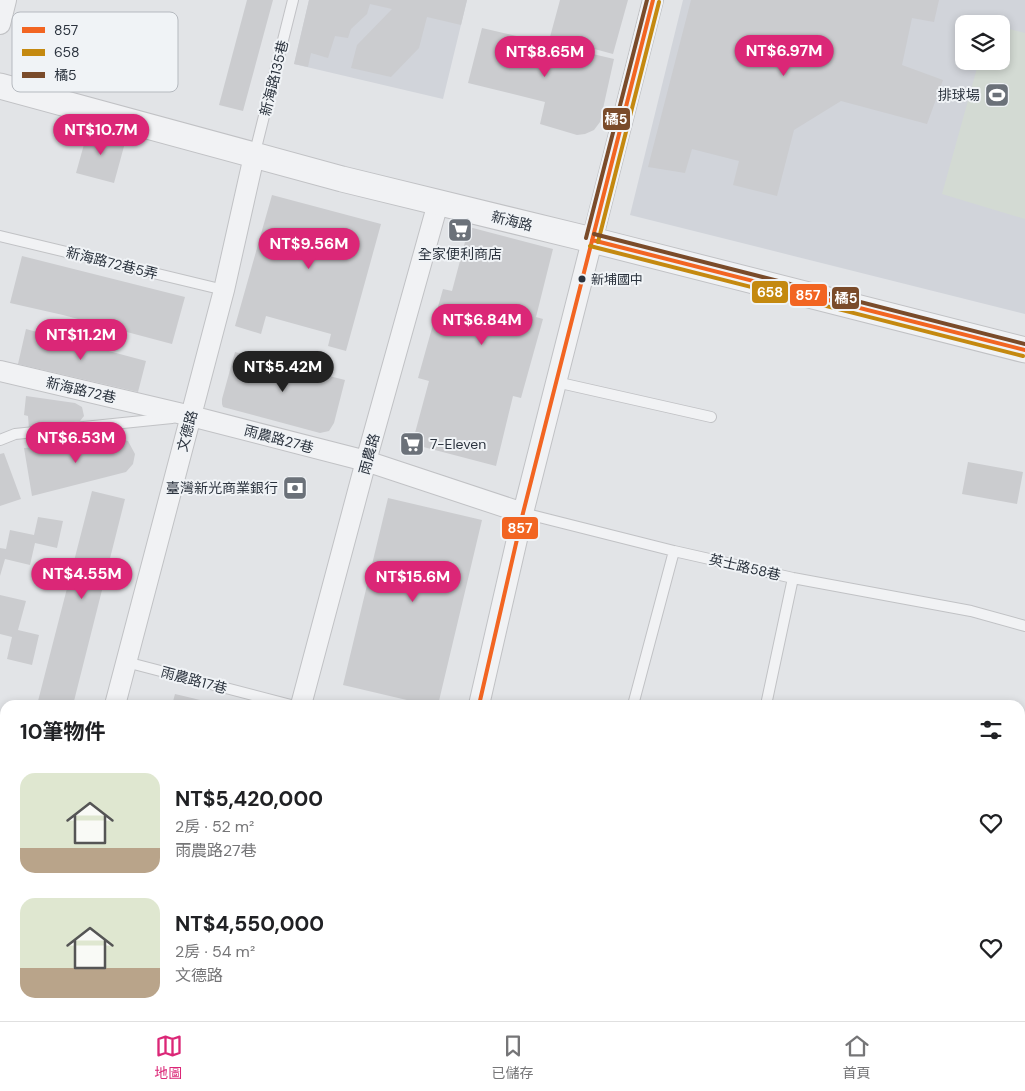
<!DOCTYPE html>
<html lang="zh-TW">
<head>
<meta charset="utf-8">
<style>
  :root { --surface:#fff; --page:#f2f2f2; --text:#202124; --muted:#757577; --line:#e0e0e0; --accent:#db2777 }
  body { margin:0; font-family:"DM Sans","Noto Sans TC",sans-serif; background:var(--page); color:var(--text); height:100vh; display:flex; flex-direction:column; font-size:19px; white-space:nowrap }
  * { box-sizing:border-box; margin:0 }
  p { font-size:16px; color:var(--muted) }
  .icon { flex:none; width:28px; height:28px; fill:none; stroke:currentColor; stroke-width:2; stroke-linecap:round; stroke-linejoin:round }
  .map { position:relative; flex:1; overflow:hidden }
  .details { position:absolute; left:0px; top:700px; width:1025px; height:321px; display:flex; flex-direction:column; background:var(--surface); border-radius:15px 15px 0 0; box-shadow:0 2px 8px #0003 }
  .details>* { flex:none }
  .controls { position:absolute; left:955px; top:15px; display:grid; gap:10px }
  .controls a { display:grid; place-items:center; width:55px; height:55px; border-radius:10px; background:var(--surface); box-shadow:0 2px 8px #0003; font-size:25px }
  .price { position:absolute; translate:-50% -42px; padding:0 11px; border-radius:18px; background:var(--accent); color:#fff; font-size:16px; line-height:32px; filter:drop-shadow(0 1px 2px #0008) }
  .price::after { content:''; position:absolute; left:50%; top:30px; width:15px; height:11px; margin-left:-8px; background:inherit; clip-path:polygon(0 0,100% 0,50% 100%) }
  .price.current { background:#222; color:#fff }
  ul { padding:0; list-style:none }
  li { display:flex; align-items:center; gap:15px; height:125px; padding:0 20px }
  li span { display:grid; place-items:center; flex:none; width:140px; height:100px; border-radius:15px; color:#555 }
  li>.icon { margin-inline-start:auto }
  span .icon { width:60px; height:60px; fill:#fffc; stroke-width:1 }
  li b { font-size:21px }
  h2 { display:flex; justify-content:space-between; align-items:center; height:60px; padding:0 20px; font-size:21px }
  .menu { display:flex; justify-content:space-around; align-items:center; height:70px; border-top:1px solid var(--line); background:var(--surface); font-size:14px; color:var(--muted) }
  .menu a { display:grid; justify-items:center; gap:2px }
  .menu .current { color:var(--accent) }
  .map>svg:first-child { display:block }
  .built { fill:#d1d4da; fill-rule:evenodd }
  .green { fill:#d3dad3 }
  .building { fill:#cbcccf }
  .lines { fill:none; stroke-linecap:round; stroke-linejoin:round }
  .service-casing { stroke:#c1c2c5; stroke-width:12 }
  .minor-casing { stroke:#c1c2c5; stroke-width:22 }
  .tertiary-casing { stroke:#c1c2c5; stroke-width:27 }
  .service { stroke:#f1f2f4; stroke-width:10 }
  .minor { stroke:#f1f2f4; stroke-width:20 }
  .tertiary { stroke:#f1f2f4; stroke-width:25 }
  .bus-1-casing { stroke:#f0f3f6; stroke-width:8 }
  .bus-2-casing { stroke:#f0f3f6; stroke-width:8 }
  .bus-3-casing { stroke:#f0f3f6; stroke-width:8 }
  .bus-1 { stroke:#f26522; stroke-width:4 }
  .bus-2 { stroke:#c48910; stroke-width:4 }
  .bus-3 { stroke:#7a4b2a; stroke-width:4 }
  .bus-dot { fill:#2b333e; stroke:#f0f3f6; stroke-width:2 }
  .labels { text-anchor:middle; dominant-baseline:central; stroke-width:4; stroke-linejoin:round; paint-order:stroke }
  .bus-label { font-size:13px; fill:#2b333e; stroke:#f0f3f6; text-anchor:start }
  .street-label { font-size:14px; fill:#2b333e; stroke:#f0f3f6 }
  .poi-label { font-size:14px; fill:#2b333e; stroke:#f0f3f6; text-anchor:end }
  .key { fill:#f0f3f6; stroke:#b5b9bf; stroke-width:1 }
  .key-label { font-size:14px; fill:#2b333e }
  .line-badge { stroke:#f0f3f6; stroke-width:2 }
  .badge-label { font-size:14px; text-anchor:middle; font-weight:bold; fill:#fff }
</style>
</head>
<body>
<div class="map">
<svg width="1025" height="1021" viewBox="0 0 1025 1021">
  <rect width="100%" height="100%" fill="#e2e4e7"/>
  <path class="built" d="M309,0H467L443,99L294,64Z
    M683,0H1025V314L630,215ZM964,24H1001V61H964Z"/>
  <path class="green" d="M1001,27L1025,33V219L942,194L979,61H1001Z
    M0,961L5,962V1016H221L240,1021H0Z"/>
  <path class="building" d="M247,0H273L243,111L219,105Z
    M309,0H467L461,25L427,17L419,48L391,77L351,68L357,45L392,9L370,4L367,14L351,29L348,38L335,36L328,58L311,53L308,67L294,64Z
    M560,0H628L613,54L550,37Z
    M691,0H939L934,22L912,18L902,65L943,80L927,124L841,101L794,130L777,196L733,185L739,161L692,149L685,173L648,167Z
    M482,28L614,59L600,122L594,130L585,134L577,135L540,124L545,102L468,83Z
    M88,130L126,139L114,183L76,173Z
    M272,195L381,224L346,351L328,346L331,334L266,316L261,334L235,326Z
    M469,227L553,249L536,317L543,319L521,398L513,396L496,466L412,444L429,381L418,378L443,289L452,291Z
    M22,256L185,297L172,344L63,315L10,303Z
    M26,329L146,361L138,392L18,364Z
    M235,352L345,380L334,423L329,431L320,433L223,407L222,404V399Z
    M26,396L75,403L82,407L84,416L80,421L29,429L28,416L24,415Z
    M120,439L128,441L135,454L133,464L126,472L32,496L24,448Z
    M4,453L21,499L0,506V454Z
    M968,462L1023,472L1017,504L962,494Z
    M92,491L125,499L73,705H37Z
    M388,498L482,520L438,705H428L343,685Z
    M38,517L63,521L57,548L35,543L30,565L5,559L0,576V548L6,549L10,530L34,535Z
    M0,595L26,601L18,630L39,635L32,665L7,659L12,637L0,634Z
    M175,694L217,704V705H172Z"/>
  <g class="lines">
    <defs>
      <path id="service" d="M254,156L293,0
        M0,236L224,290
        M556,382L711,417
        M0,440L15,434L172,418
        M523,513L674,551L793,578L971,611L1025,626
        M126,662L291,705
        M633,705L674,551
        M766,705L793,578
        M1020,724L1025,726
        M2,750L5,758
        M0,790L5,783
        M829,1016L851,1021
        M678,1021L679,1016"/>
      <path id="minor" d="M0,24L6,0
        M0,371L191,416L366,461L523,513
        M115,705L224,290L254,156
        M301,705L366,461L438,203
        M479,705L523,513L653,0
        M1020,823L1025,804
        M0,939L5,940
        M293,1016L312,1021
        M408,1021L409,1016
        M967,1021L968,1016"/>
      <path id="tertiary" d="M0,86L342,179L592,240L1025,350"/>
    </defs>
    <use href="#service" class="service-casing"/>
    <use href="#minor" class="minor-casing"/>
    <use href="#tertiary" class="tertiary-casing"/>
    <use href="#service" class="service"/>
    <use href="#minor" class="minor"/>
    <use href="#tertiary" class="tertiary"/>
    <defs>
      <path id="bus-1" d="M592,240L1025,350
        M479,705L523,513L653,0"/>
      <path id="bus-2" d="M598,242L659,2
        M590,246L1023,356"/>
      <path id="bus-3" d="M594,234L1025,344
        M586,238L647,0"/>
    </defs>
    <use href="#bus-1" class="bus-1-casing"/>
    <use href="#bus-2" class="bus-2-casing"/>
    <use href="#bus-3" class="bus-3-casing"/>
    <use href="#bus-1" class="bus-1"/>
    <use href="#bus-2" class="bus-2"/>
    <use href="#bus-3" class="bus-3"/>
  </g>
  <defs>
    <symbol id="stadium-square" viewBox="-11 -11 22 22"><rect x="-9" y="-9" width="18" height="18" rx="4" fill="#6b7179" stroke="#f0f3f6"/><path d="M0-5a6.5 5 0 1 0 0 10a6.5 5 0 1 0 0-10ZM-3.5-1.8h7v3.6h-7Z" fill="#fff"/></symbol>
    <symbol id="supermarket-square" viewBox="-11 -11 22 22"><rect x="-9" y="-9" width="18" height="18" rx="4" fill="#6b7179" stroke="#f0f3f6"/><path d="M-6-5.5h2.5l.6 2H6L4.5 2H-2.5L-4.4-4H-6ZM-1.5 3.2a1.3 1.3 0 1 0 .1 0ZM3 3.2a1.3 1.3 0 1 0 .1 0Z" fill="#fff"/></symbol>
    <symbol id="bank-square" viewBox="-11 -11 22 22"><rect x="-9" y="-9" width="18" height="18" rx="4" fill="#6b7179" stroke="#f0f3f6"/><path d="M-6-4H6V4H-6ZM0-2.3a2.3 2.3 0 1 0 0 4.6a2.3 2.3 0 1 0 0-4.6Z" fill="#fff"/></symbol>
  </defs>
  <g fill-rule="evenodd">
    <use href="#stadium-square" x="983" y="81" width="28" height="28"/>
    <use href="#supermarket-square" x="446" y="216" width="28" height="28"/>
    <use href="#supermarket-square" x="398" y="430" width="28" height="28"/>
    <use href="#bank-square" x="281" y="474" width="28" height="28"/>
  </g>
  <circle class="bus-dot" cx="582" cy="279" r="4.5"/>
  <g class="labels">
    <g class="bus-label">
      <text x="591" y="279">新埔國中</text>
    </g>
    <g class="street-label">
      <text transform="translate(274 78) rotate(-76)">新海路135巷</text>
      <text transform="translate(512 221) rotate(14)">新海路</text>
      <text transform="translate(112 263) rotate(14)">新海路72巷5弄</text>
      <text transform="translate(81 390) rotate(13)">新海路72巷</text>
      <text transform="translate(187 431) rotate(-75)">文德路</text>
      <text transform="translate(279 439) rotate(15)">雨農路27巷</text>
      <text transform="translate(369 454) rotate(-75)">雨農路</text>
      <text transform="translate(745 567) rotate(13)">英士路58巷</text>
      <text transform="translate(194 680) rotate(15)">雨農路17巷</text>
    </g>
    <g class="poi-label">
      <text x="980" y="95">排球場</text>
      <text x="460" y="254" text-anchor="middle">全家便利商店</text>
      <text x="430" y="444" text-anchor="start">7-Eleven</text>
      <text x="278" y="488">臺灣新光商業銀行</text>
    </g>
  </g>
  <rect x="12" y="12" width="166" height="80" rx="8" class="key"/>
  <rect x="22" y="27" width="23" height="6" fill="#f26522"/>
  <rect x="22" y="49" width="23" height="7" fill="#c48910"/>
  <rect x="22" y="72" width="23" height="6" fill="#7a4b2a"/>
  <g class="key-label">
    <text x="54" y="35">857</text>
    <text x="54" y="57">658</text>
    <text x="54" y="80">橘5</text>
  </g>
  <g class="line-badge">
    <rect x="602" y="107" width="29" height="24" rx="5" fill="#7a4b2a"/>
    <rect x="751" y="280" width="38" height="24" rx="5" fill="#c48910"/>
    <rect x="789" y="283" width="39" height="24" rx="5" fill="#f26522"/>
    <rect x="831" y="286" width="29" height="24" rx="5" fill="#7a4b2a"/>
    <rect x="501" y="516" width="38" height="24" rx="5" fill="#f26522"/>
  </g>
  <g class="badge-label">
    <text x="616" y="124">橘5</text>
    <text x="770" y="297">658</text>
    <text x="808" y="300">857</text>
    <text x="846" y="303">橘5</text>
    <text x="520" y="533">857</text>
  </g>
</svg>
<div class="controls">
<a><svg class="icon" aria-label="layers" viewBox="0 0 24 24"><path d="M12 4l9 5-9 5-9-5zM3 14l9 5 9-5"/></svg></a>
</div>
<b class="price" style="left:784px;top:77px">NT$6.97M</b>
<b class="price" style="left:545px;top:78px">NT$8.65M</b>
<b class="price" style="left:101px;top:156px">NT$10.7M</b>
<b class="price" style="left:309px;top:270px">NT$9.56M</b>
<b class="price" style="left:482px;top:346px">NT$6.84M</b>
<b class="price" style="left:81px;top:361px">NT$11.2M</b>
<b class="price current" style="left:283px;top:393px">NT$5.42M</b>
<b class="price" style="left:76px;top:464px">NT$6.53M</b>
<b class="price" style="left:82px;top:600px">NT$4.55M</b>
<b class="price" style="left:413px;top:603px">NT$15.6M</b>
<section class="details">
<h2>10筆物件<svg class="icon" aria-label="filters" viewBox="0 0 24 24"><path d="M4 7h16M4 17h16"/><circle cx="9" cy="7" r="2"/><circle cx="15" cy="17" r="2"/></svg></h2>
<ul>
<li><span style="background:linear-gradient(#dfe7d0 75%,#b9a48a 0)"><svg class="icon" aria-label="home" viewBox="0 0 24 24"><path d="M3 11l9-7 9 7M6 9v11h12V9"/></svg></span><div><b>NT$5,420,000</b><p>2房 · 52 m²</p><p>雨農路27巷</p></div><svg class="icon" aria-label="heart" viewBox="0 0 24 24"><path d="M12 20l-8-8c-3-5 5-10 8-4 3-6 11-1 8 4z"/></svg></li>
<li><span style="background:linear-gradient(#dfe7d0 70%,#b9a48a 0)"><svg class="icon" aria-label="home" viewBox="0 0 24 24"><path d="M3 11l9-7 9 7M6 9v11h12V9"/></svg></span><div><b>NT$4,550,000</b><p>2房 · 54 m²</p><p>文德路</p></div><svg class="icon" aria-label="heart" viewBox="0 0 24 24"><path d="M12 20l-8-8c-3-5 5-10 8-4 3-6 11-1 8 4z"/></svg></li>
</ul>
</section>
</div>
<nav class="menu">
<a class="current"><svg class="icon" aria-label="map" viewBox="0 0 24 24"><path d="M3 6l6-2 6 2 6-2v14l-6 2-6-2-6 2zM9 4v14M15 6v14"/></svg>地圖</a>
<a><svg class="icon" aria-label="saved" viewBox="0 0 24 24"><path d="M7 4h10v16l-5-4-5 4z"/></svg>已儲存</a>
<a><svg class="icon" aria-label="home" viewBox="0 0 24 24"><path d="M3 11l9-7 9 7M6 9v11h12V9"/></svg>首頁</a>
</nav>
</body>
</html>
